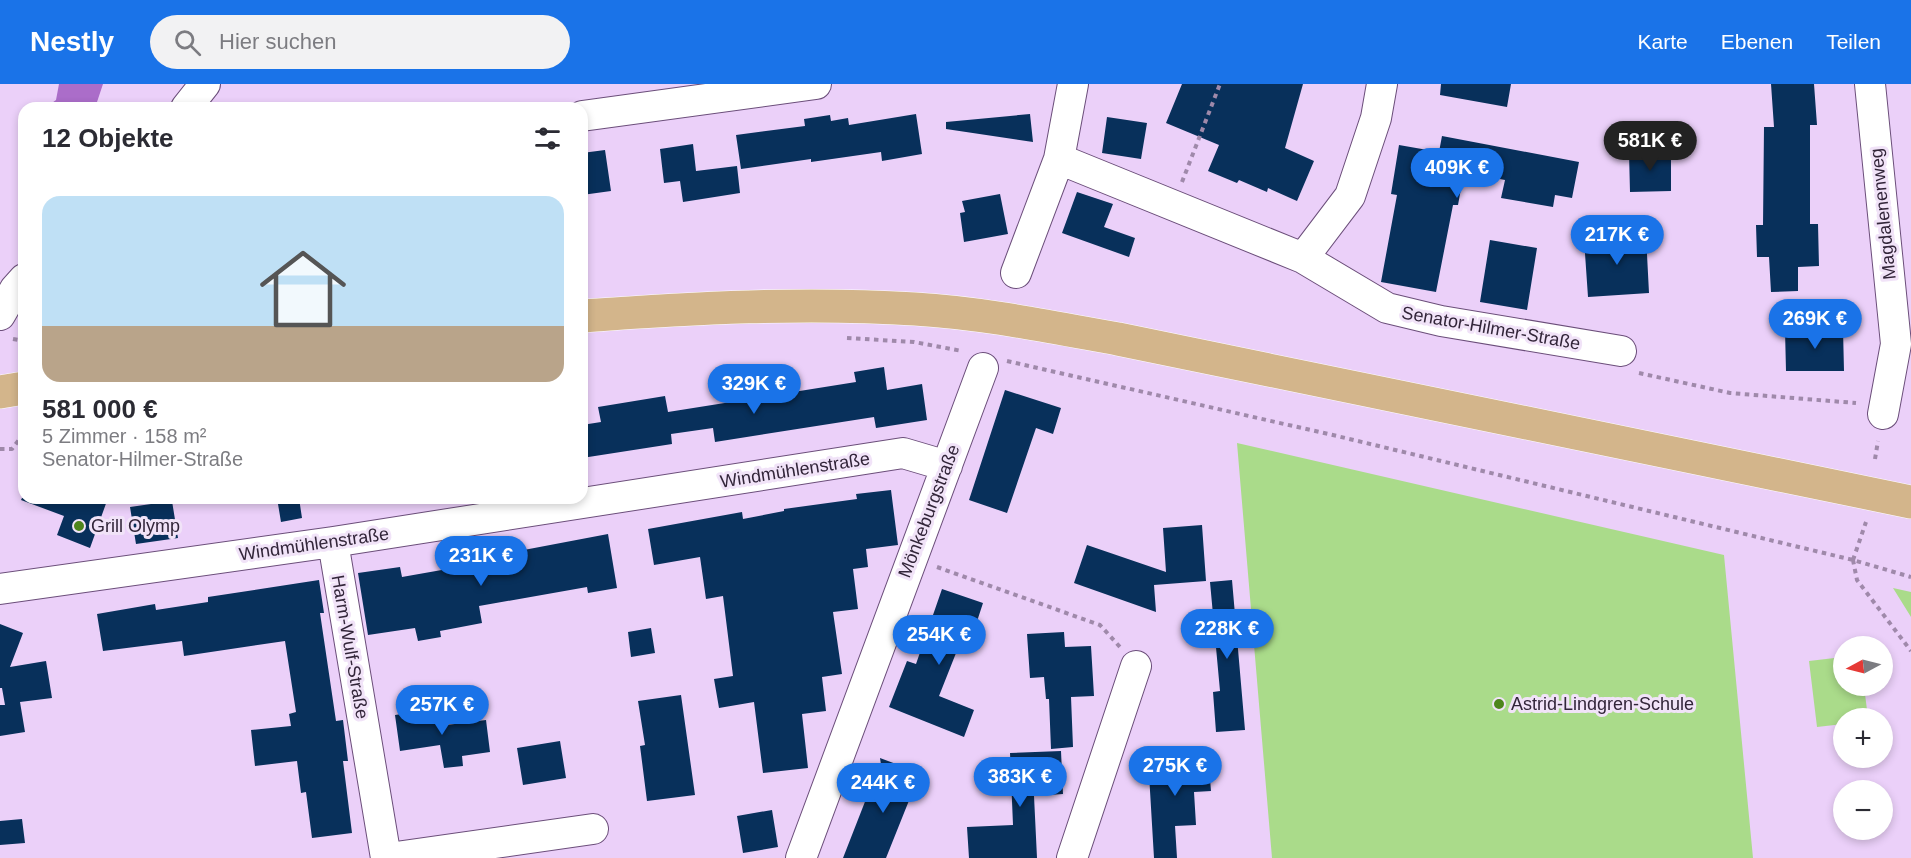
<!DOCTYPE html>
<html lang="de">
<head>
<meta charset="utf-8">
<style>
  :root { --surface:#fff; --page:#f2f2f3; --text:#2b2b33; --muted:#7c7c81; --accent:#1a73e8 }
  body { margin:0; font-family:Helvetica,sans-serif; background:var(--page); color:var(--text); height:100vh; display:flex; flex-direction:column; font-size:22px; white-space:nowrap }
  * { box-sizing:border-box; margin:0 }
  p { font-size:20px; color:var(--muted) }
  .icon { flex:none; width:33px; height:33px; fill:none; stroke:currentColor; stroke-width:2; stroke-linecap:round; stroke-linejoin:round }
  .map { position:relative; flex:1; overflow:hidden }
  .details { position:absolute; left:18px; top:18px; width:570px; height:402px; display:flex; flex-direction:column; background:var(--surface); border-radius:18px; box-shadow:0 3px 9px #0003 }
  .details>* { flex:none }
  .needle { width:39px; rotate:263deg }
  .buttons { position:absolute; left:1833px; top:552px; display:grid; gap:12px }
  .buttons a { display:grid; place-items:center; width:60px; height:60px; border-radius:50%; background:var(--surface); box-shadow:0 3px 9px #0003; font-size:30px }
  .price { position:absolute; translate:-50% -51px; padding:0 14px; border-radius:21px; background:var(--accent); color:#fff; font-size:20px; line-height:39px; filter:drop-shadow(0 2px 3px #0008) }
  .price::after { content:''; position:absolute; left:50%; top:36px; width:18px; height:14px; margin-left:-9px; background:inherit; clip-path:polygon(0 0,100% 0,50% 100%) }
  .price.current { background:#222; color:#fff }
  ul { padding:0; list-style:none }
  li { display:grid; align-content:center; gap:12px; height:318px; padding:0 24px }
  li span { display:grid; place-items:center; height:186px; border-radius:18px; color:#555 }
  li>.icon { margin-inline-start:auto }
  span .icon { width:108px; height:108px; fill:#fffc; stroke-width:1 }
  li b { font-size:26px }
  h2 { display:flex; justify-content:space-between; align-items:center; height:72px; padding:0 24px; font-size:26px }
  header { display:flex; align-items:center; gap:36px; box-sizing:border-box; height:84px; padding:0 30px; background:var(--accent); color:#fff }
  header strong { font-size:28px }
  nav { display:flex; gap:33px; margin-inline-start:auto; font-size:21px }
  .search { width:420px; height:54px; background:var(--page); display:flex; align-items:center; gap:15px; box-sizing:border-box; padding:0 21px; border-radius:33px; color:var(--muted); font-size:22px }
  .map>svg:first-child { display:block }
  .green { fill:#aadb8a }
  .water { fill:#ab6dc9 }
  .building { fill:#08305b }
  .lines { fill:none; stroke-linecap:round; stroke-linejoin:round }
  .minor-casing { stroke:#6b4e7a; stroke-width:32 }
  .major-casing { stroke:#fff; stroke-width:34 }
  .path { stroke:#9f89aa; stroke-width:4; stroke-dasharray:4.5 4.5; stroke-linecap:butt }
  .minor { stroke:#fff; stroke-width:30 }
  .major { stroke:#d3b58b; stroke-width:33 }
  .poi-dot { fill:#4e851d; stroke:#f1e3f8; stroke-width:2 }
  .labels { text-anchor:middle; dominant-baseline:central; stroke-width:6; stroke-linejoin:round; paint-order:stroke }
  .street-label { font-size:18px; fill:#322539; stroke:#f1e3f8 }
  .poi-label { font-size:18px; fill:#322539; stroke:#f1e3f8; text-anchor:start }
</style>
</head>
<body>
<header>
<strong>Nestly</strong>
<div class="search"><svg class="icon" aria-label="search" viewBox="0 0 24 24"><circle cx="10" cy="10" r="6"/><path d="M15 15l6 6"/></svg>Hier suchen</div>
<nav><a>Karte</a><a>Ebenen</a><a>Teilen</a></nav>
</header>
<div class="map">
<svg width="1911" height="774" viewBox="0 0 1911 774">
  <rect width="100%" height="100%" fill="#ebd0f9"/>
  <path class="green" d="M1237,359L1724,471L1753,774H1272Z
    M1893,504L1911,508V533Z
    M1843,573L1844,602H1864L1868,634H1844L1843,640L1817,643L1809,577Z"/>
  <path class="water" d="M59,0H103L95,24H45L56,16Z"/>
  <path class="building" d="M1182,0H1303L1285,64L1314,77L1297,117L1268,104L1267,108L1239,96L1237,99L1208,87L1219,61L1166,39Z
    M1441,0H1511L1507,23L1440,11Z
    M1771,0H1814L1817,41H1810V140H1818L1819,182L1798,183V207L1771,208L1769,173H1757L1756,141H1763L1764,43H1774Z
    M916,30L922,70L882,77L881,68L811,78V75L741,85L736,51L805,42L804,35L830,31L831,37L848,34L849,41Z
    M1030,30L1033,58L946,45V38Z
    M1107,33L1147,39L1141,75L1102,69Z
    M1442,52L1579,78L1572,114L1555,111L1553,123L1501,114L1505,96L1464,88L1458,121H1453L1436,208L1381,198L1397,111L1391,110L1399,61L1439,68Z
    M693,60L696,87L737,82L740,109L683,118L680,97L664,99L660,65Z
    M605,66L611,107L582,111V69Z
    M1629,69H1671V107L1630,108Z
    M1077,108L1113,120L1104,143L1135,154L1129,173L1062,149Z
    M1000,110L1008,150L964,158L960,129L965,128L962,117Z
    M1646,151L1649,209L1588,213L1584,155Z
    M1490,156L1537,164L1527,226L1480,218Z
    M1843,245L1844,287H1786L1785,246Z
    M884,283L887,306L922,300L927,336L876,344L874,333L715,358L713,344L671,350L672,360L582,374V341L601,338L598,323L665,312L668,328L856,298L854,288Z
    M1005,306L1061,324L1053,350L1036,344L1007,429L969,416Z
    M891,406L898,461L866,465L868,483L853,485L858,525L833,528L842,590L822,593L826,627L802,630L808,684L763,689L754,618L719,624L714,595L733,592L723,512L706,515L700,473L654,481L648,445L742,428L743,435L784,427V425L857,415L856,410Z
    M22,414H108L90,464L57,451L64,432L21,416Z
    M277,414H299L302,434L281,438Z
    M172,417L178,454L136,460L130,423Z
    M1202,441L1206,497L1154,501L1156,528L1074,499L1087,461L1166,488L1163,444Z
    M608,450L617,504L588,509L587,503L479,522L482,539L440,547L441,553L418,557L415,544L368,551L358,489L400,483L402,493L504,475L503,470Z
    M319,496L324,529H320L336,637L343,636L348,677H343L352,749L312,754L306,708L301,709L297,677L255,682L251,646L291,642L289,630L296,628L285,557L184,572L182,557L103,567L97,530L155,520L156,526L208,518V513Z
    M1232,496L1245,646L1216,648L1213,608L1220,607L1210,498Z
    M942,505L983,519L967,568L958,564L939,612L974,626L964,653L889,623L907,577L916,580Z
    M0,540L23,549L10,583L46,577L52,614L20,618L25,648L0,652V621H5L2,604H0Z
    M651,544L655,569L631,573L628,548Z
    M1064,548L1065,563L1091,562L1094,612L1071,613L1073,663L1051,665L1049,615H1046L1044,593L1030,594L1027,550Z
    M681,611L695,711L647,717L640,662L645,661L638,617Z
    M436,625L439,642L486,636L490,668L462,672L463,682L444,684L440,661L400,667L395,631Z
    M560,657L566,694L523,701L517,664Z
    M1061,667L1063,710L1034,712L1037,774H969L967,743L1013,741L1010,669Z
    M1208,669L1211,707L1194,708L1196,741L1175,742L1177,774H1154L1148,673Z
    M880,674L920,689L886,774H843L868,710L885,707Z
    M772,726L778,763L743,769L737,732Z
    M22,735L25,759L0,761V737Z"/>
  <g class="lines">
    <defs>
      <path id="minor" d="M1870,0L1896,260L1883,330
        M186,24L205,0
        M582,32L816,0
        M1059,75L1303,174L1387,224L1441,237L1621,267
        M1303,174L1350,112L1376,34L1382,0
        M1016,189L1059,75L1073,0
        M0,231L15,205L24,195
        M333,458L386,774
        M0,505L333,458L903,369L947,382
        M389,774L593,745
        M801,774L983,284
        M1072,774L1136,582"/>
      <path id="major" d="M582,232C693,224 804,218 915,225C983,229 1051,243 1118,255L1911,418
        M0,308L24,304"/>
    </defs>
    <use href="#minor" class="minor-casing"/>
    <use href="#major" class="major-casing"/>
    <path class="path" d="M1182,98L1220,0
      M847,254L914,258L962,267
      M13,255L24,257
      M1007,277L1337,352L1853,476L1911,493
      M1639,289L1730,309L1856,319
      M0,365H12L24,349
      M1875,375L1878,357
      M1853,476L1857,496L1911,567
      M1853,476L1866,438
      M937,483L1100,541L1120,563"/>
    <use href="#minor" class="minor"/>
    <use href="#major" class="major"/>
  </g>
  <g class="poi-dot">
    <circle cx="79" cy="442" r="6"/>
    <circle cx="1499" cy="620" r="6"/>
  </g>
  <g class="labels">
    <g class="street-label">
      <text transform="translate(1883 130) rotate(-96)">Magdalenenweg</text>
      <text transform="translate(1491 244) rotate(10)">Senator-Hilmer-Straße</text>
      <text transform="translate(795 386) rotate(-9)">Windmühlenstraße</text>
      <text transform="translate(929 427) rotate(-69)">Mönkeburgstraße</text>
      <text transform="translate(314 460) rotate(-8)">Windmühlenstraße</text>
      <text transform="translate(350 563) rotate(80)">Harm-Wulf-Straße</text>
    </g>
    <g class="poi-label">
      <text x="91" y="442">Grill Olymp</text>
      <text x="1511" y="620">Astrid-Lindgren-Schule</text>
    </g>
  </g>
</svg>
<div class="buttons">
<a><svg class="needle" viewBox="-14 -14 28 28"><path d="M0-13l5 13h-10z" fill="#e53935"/><path d="M0 13l5-13h-10z" fill="#7c7c81"/></svg></a>
<a>+</a>
<a>−</a>
</div>
<b class="price current" style="left:1650px;top:88px">581K €</b>
<b class="price" style="left:1457px;top:115px">409K €</b>
<b class="price" style="left:1617px;top:182px">217K €</b>
<b class="price" style="left:1815px;top:266px">269K €</b>
<b class="price" style="left:754px;top:331px">329K €</b>
<b class="price" style="left:481px;top:503px">231K €</b>
<b class="price" style="left:1227px;top:576px">228K €</b>
<b class="price" style="left:939px;top:582px">254K €</b>
<b class="price" style="left:442px;top:652px">257K €</b>
<b class="price" style="left:1175px;top:713px">275K €</b>
<b class="price" style="left:1020px;top:724px">383K €</b>
<b class="price" style="left:883px;top:730px">244K €</b>
<section class="details">
<h2>12 Objekte<svg class="icon" aria-label="filters" viewBox="0 0 24 24"><path d="M4 7h16M4 17h16"/><circle cx="9" cy="7" r="2"/><circle cx="15" cy="17" r="2"/></svg></h2>
<ul>
<li><span style="background:linear-gradient(#bfe0f5 70%,#b9a48a 0)"><svg class="icon" aria-label="home" viewBox="0 0 24 24"><path d="M3 11l9-7 9 7M6 9v11h12V9"/></svg></span><div><b>581 000 €</b><p>5 Zimmer · 158 m²</p><p>Senator-Hilmer-Straße</p></div></li>
</ul>
</section>
</div>
</body>
</html>
